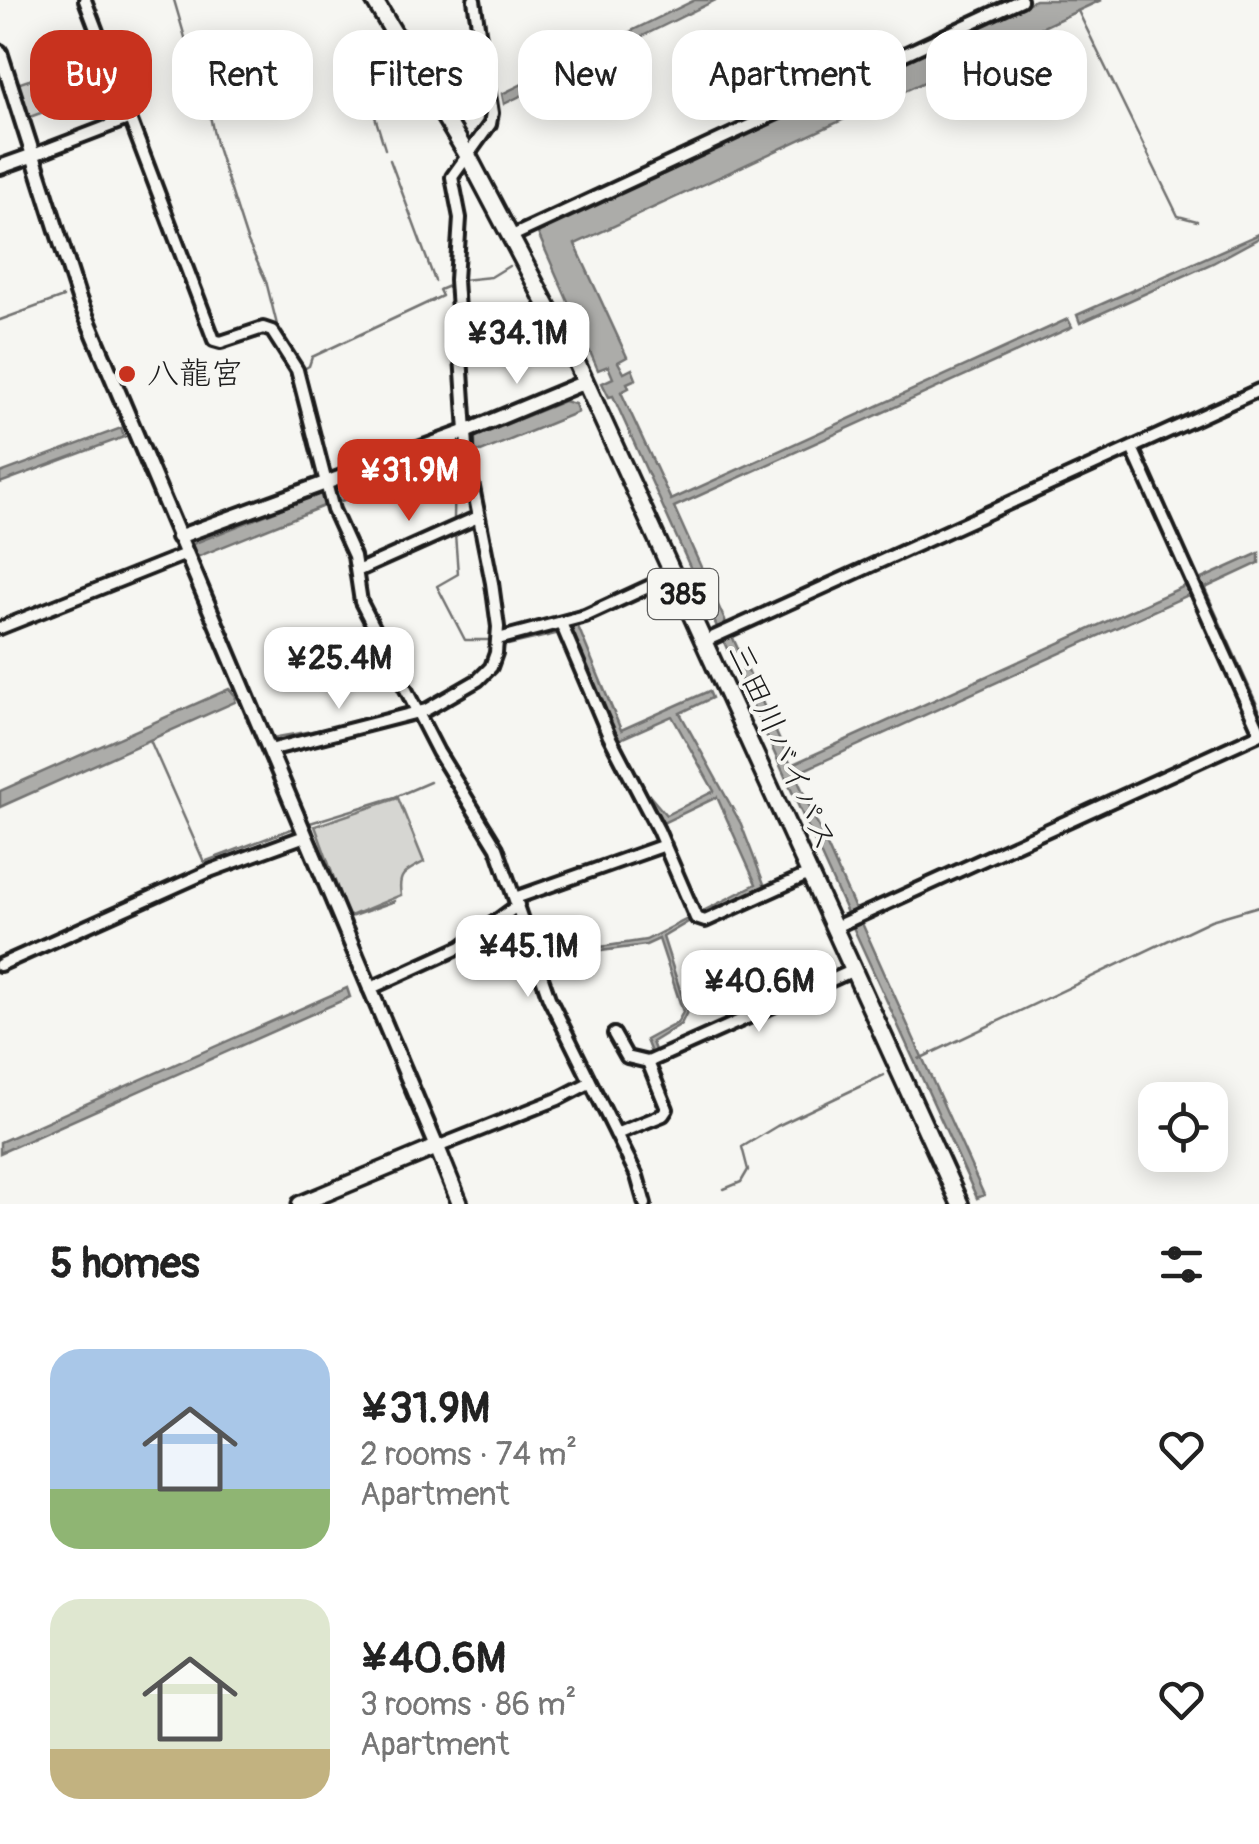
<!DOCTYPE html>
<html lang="en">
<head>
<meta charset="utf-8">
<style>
  :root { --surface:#fff; --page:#f6f6f6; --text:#222; --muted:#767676; --accent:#c8321e }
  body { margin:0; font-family:Pangolin,"Klee One",sans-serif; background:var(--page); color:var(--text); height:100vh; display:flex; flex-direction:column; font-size:38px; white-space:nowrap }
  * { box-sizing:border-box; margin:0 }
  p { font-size:32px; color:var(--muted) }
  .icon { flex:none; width:55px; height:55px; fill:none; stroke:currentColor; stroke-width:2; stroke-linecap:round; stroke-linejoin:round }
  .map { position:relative; height:1204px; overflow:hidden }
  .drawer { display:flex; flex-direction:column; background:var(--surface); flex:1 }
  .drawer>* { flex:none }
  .guide { position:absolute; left:30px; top:30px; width:1200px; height:90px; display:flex; gap:20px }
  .controls { position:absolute; left:1138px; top:1082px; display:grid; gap:20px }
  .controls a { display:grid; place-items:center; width:90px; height:90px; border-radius:20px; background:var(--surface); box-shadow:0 5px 25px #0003; font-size:50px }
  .price { position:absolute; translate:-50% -85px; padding:0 22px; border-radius:20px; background:#fff; color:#222; font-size:32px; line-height:65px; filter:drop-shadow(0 2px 5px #0008) }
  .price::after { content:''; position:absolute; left:50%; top:60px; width:30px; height:22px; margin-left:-15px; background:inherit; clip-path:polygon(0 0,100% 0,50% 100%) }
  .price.selected { background:var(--accent); color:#fff }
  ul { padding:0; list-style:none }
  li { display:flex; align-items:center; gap:30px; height:250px; padding:0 50px }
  li span { display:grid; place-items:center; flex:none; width:280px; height:200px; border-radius:30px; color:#555 }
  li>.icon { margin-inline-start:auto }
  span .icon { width:120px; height:120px; fill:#fffc; stroke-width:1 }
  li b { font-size:42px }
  h2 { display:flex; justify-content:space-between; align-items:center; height:120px; padding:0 50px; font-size:42px }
  .pill { padding:0 35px; border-radius:30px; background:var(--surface); box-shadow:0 5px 25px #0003; font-size:35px; line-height:90px }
  .pill.selected { background:var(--accent); color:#fff }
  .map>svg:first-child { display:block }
  .green { fill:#d6d6d2; stroke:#797977; stroke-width:2.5 }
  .water { fill:#acaca9; stroke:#727271; stroke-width:2.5 }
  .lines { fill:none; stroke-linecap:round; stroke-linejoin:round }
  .stream { stroke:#727271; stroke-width:2.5 }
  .minor-casing { stroke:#1c1c1c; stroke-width:18 }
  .tertiary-casing { stroke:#1c1c1c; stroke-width:20 }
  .secondary-casing { stroke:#1c1c1c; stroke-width:21 }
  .trunk-casing { stroke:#1c1c1c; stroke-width:22 }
  .minor { stroke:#f6f6f2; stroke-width:10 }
  .tertiary { stroke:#f6f6f2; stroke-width:12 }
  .secondary { stroke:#f6f6f2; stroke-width:14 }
  .trunk { stroke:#f6f6f2; stroke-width:15 }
  .poi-dot { fill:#c8321e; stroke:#f6f6f2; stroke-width:4 }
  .labels { text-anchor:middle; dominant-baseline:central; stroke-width:8; stroke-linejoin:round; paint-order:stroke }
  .shield { fill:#f6f6f2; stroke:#5d5d5c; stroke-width:2.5 }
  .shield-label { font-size:30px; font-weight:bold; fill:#1c1c1c }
  .poi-label { font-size:32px; fill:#1c1c1c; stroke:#f6f6f2; text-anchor:start }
  .street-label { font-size:32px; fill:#1c1c1c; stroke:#f6f6f2 }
</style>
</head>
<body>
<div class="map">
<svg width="1259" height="1204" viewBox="0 0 1259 1204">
  <rect width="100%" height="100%" fill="#f6f6f2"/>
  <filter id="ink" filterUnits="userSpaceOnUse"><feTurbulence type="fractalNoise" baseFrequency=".01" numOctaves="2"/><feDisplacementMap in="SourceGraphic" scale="20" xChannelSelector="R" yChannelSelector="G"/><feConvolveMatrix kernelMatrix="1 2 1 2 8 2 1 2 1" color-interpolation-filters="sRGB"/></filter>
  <g filter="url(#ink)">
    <path class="green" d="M102,55L114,86L27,118L17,84Z
      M398,798L424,862C406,871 397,874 401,895L348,917L315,826Z"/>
    <path class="water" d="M695,0H716L504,104L502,94Z
      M1035,0H1101L575,244L627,357L618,362L624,373L632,369L636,379L627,383L629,388L621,392L671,500L1068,319L1072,327L674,507L727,625L718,629L613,396L609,397L602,383L613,378L608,366L598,370L537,231Z
      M1259,234V238L1213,263L1080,323L1077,315Z
      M564,401L575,404L578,412L481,452L475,450V437Z
      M121,428L124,437L0,483V473Z
      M456,447L461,448L459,459L410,480L321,507L197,557L190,545L318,494L407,466Z
      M1259,553V563L1201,590L1197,581Z
      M1189,584L1193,593L795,774L856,911L848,915L723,640L732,636L791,765Z
      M577,624L621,730L709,691L712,698L680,713L741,824L766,889L700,915L663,937L687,1012L681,1024L652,1042L656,1053L652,1055L646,1040L677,1023L683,1012L659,939L646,945L593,952V948L646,940L756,884L717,797L663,823L647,796L649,795L666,815L714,791L672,716L618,740L570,627Z
      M229,689L236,696L235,702L0,807V791Z
      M861,921L984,1195L977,1198L852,925Z
      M347,988L350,997L0,1153V1142Z"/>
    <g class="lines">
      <path class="stream" d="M174,0L191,58L201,74L216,144L247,240L266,281L278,329L290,350
        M93,4L99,19
        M1078,11L1178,216L1197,221
        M102,26L114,57
        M117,66L127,92
        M130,99L138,118
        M372,107L385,149
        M141,128L154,162
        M390,160L435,281
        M157,171L163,188
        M167,199L176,225
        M179,232L188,257
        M190,263L195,275
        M462,280L491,277L509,266
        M0,320L63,297
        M218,335L255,325
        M302,370L309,366L312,357L442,296L439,290L451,285
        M323,452L329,469
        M454,518L455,470
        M455,534L458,574L437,586L465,640H488
        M197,557L261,713
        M1204,587L1259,709
        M508,645L560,633
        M427,715L448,757L497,839
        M265,721L272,738L340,726
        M349,723L406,708
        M150,740L204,862L294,828
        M313,831L310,823L395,797L430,782
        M319,845L342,906
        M513,879L519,895
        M347,918L395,901
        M919,1059L1211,920L1259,906
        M724,1189L741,1182L748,1170L742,1147L777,1126L884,1075"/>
      <defs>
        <path id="minor" d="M85,0L214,340L221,342L263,328L272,331L297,370L333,510L354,556L361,602L438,752L497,848L549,998L637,1176L645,1204
          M31,156L130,118
          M512,236L1021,0
          M1132,448L1259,730
          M357,571L478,517
          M561,623L609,736L658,830L696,918L705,921L809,874
          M0,628L186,554
          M498,639L585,616L674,575
          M705,641L1259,390
          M270,750L426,710L478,680L491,667L496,653L498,627L492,583L468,462L456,280L460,218L452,177L490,124L492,113L474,0
          M515,898L665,845
          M835,927L1259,734
          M0,965L212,870L305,836
          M369,989L461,947L518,905
          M614,1034L627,1057L648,1062L854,970
          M616,1134L663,1115L667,1109L648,1062
          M437,1147L558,1099L589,1083"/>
        <path id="tertiary" d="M0,52L79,299L437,1147
          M0,167L31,156
          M178,537L465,432L585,382"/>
        <path id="secondary" d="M300,1204L437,1147L460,1204"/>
        <path id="trunk" d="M374,0L468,156L574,357L960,1204"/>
      </defs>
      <use href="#minor" class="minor-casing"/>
      <use href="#tertiary" class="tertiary-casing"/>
      <use href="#secondary" class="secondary-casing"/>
      <use href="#trunk" class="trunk-casing"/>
      <use href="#minor" class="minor"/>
      <use href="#tertiary" class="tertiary"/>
      <use href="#secondary" class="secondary"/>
      <use href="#trunk" class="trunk"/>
    </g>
  </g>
  <circle class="poi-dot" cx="127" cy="374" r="10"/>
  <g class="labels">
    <rect class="shield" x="648" y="569" width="70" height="50" rx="8"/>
    <g class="shield-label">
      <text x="683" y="594">385</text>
    </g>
    <g class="poi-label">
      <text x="147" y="374">八龍宮</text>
    </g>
    <g class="street-label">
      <text transform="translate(782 747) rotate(66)">三田川バイパス</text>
    </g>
  </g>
</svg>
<div class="controls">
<a><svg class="icon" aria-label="locate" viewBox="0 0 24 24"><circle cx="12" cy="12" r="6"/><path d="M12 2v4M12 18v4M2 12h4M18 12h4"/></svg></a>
</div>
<b class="price" style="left:517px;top:387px">¥34.1M</b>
<b class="price selected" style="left:409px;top:524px">¥31.9M</b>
<b class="price" style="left:339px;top:712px">¥25.4M</b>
<b class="price" style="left:528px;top:1000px">¥45.1M</b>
<b class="price" style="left:759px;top:1035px">¥40.6M</b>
<div class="guide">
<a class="pill selected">Buy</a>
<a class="pill">Rent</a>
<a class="pill">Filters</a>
<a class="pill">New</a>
<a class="pill">Apartment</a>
<a class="pill">House</a>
</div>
</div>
<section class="drawer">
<h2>5 homes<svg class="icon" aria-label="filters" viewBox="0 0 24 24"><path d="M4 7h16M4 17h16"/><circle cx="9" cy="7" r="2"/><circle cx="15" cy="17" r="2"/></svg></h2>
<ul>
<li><span style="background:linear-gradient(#a9c7e8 70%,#8fb573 0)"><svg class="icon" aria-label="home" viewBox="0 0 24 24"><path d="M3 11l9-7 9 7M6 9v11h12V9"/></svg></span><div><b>¥31.9M</b><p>2 rooms · 74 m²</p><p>Apartment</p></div><svg class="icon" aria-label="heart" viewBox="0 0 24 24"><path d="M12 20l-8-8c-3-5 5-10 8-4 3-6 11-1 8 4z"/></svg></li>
<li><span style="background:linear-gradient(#dfe7d0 75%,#c2b280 0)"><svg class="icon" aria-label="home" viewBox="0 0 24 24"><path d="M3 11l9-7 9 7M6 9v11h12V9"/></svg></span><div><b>¥40.6M</b><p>3 rooms · 86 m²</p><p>Apartment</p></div><svg class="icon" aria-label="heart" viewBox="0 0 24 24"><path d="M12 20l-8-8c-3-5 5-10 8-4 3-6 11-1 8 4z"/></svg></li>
</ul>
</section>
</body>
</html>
